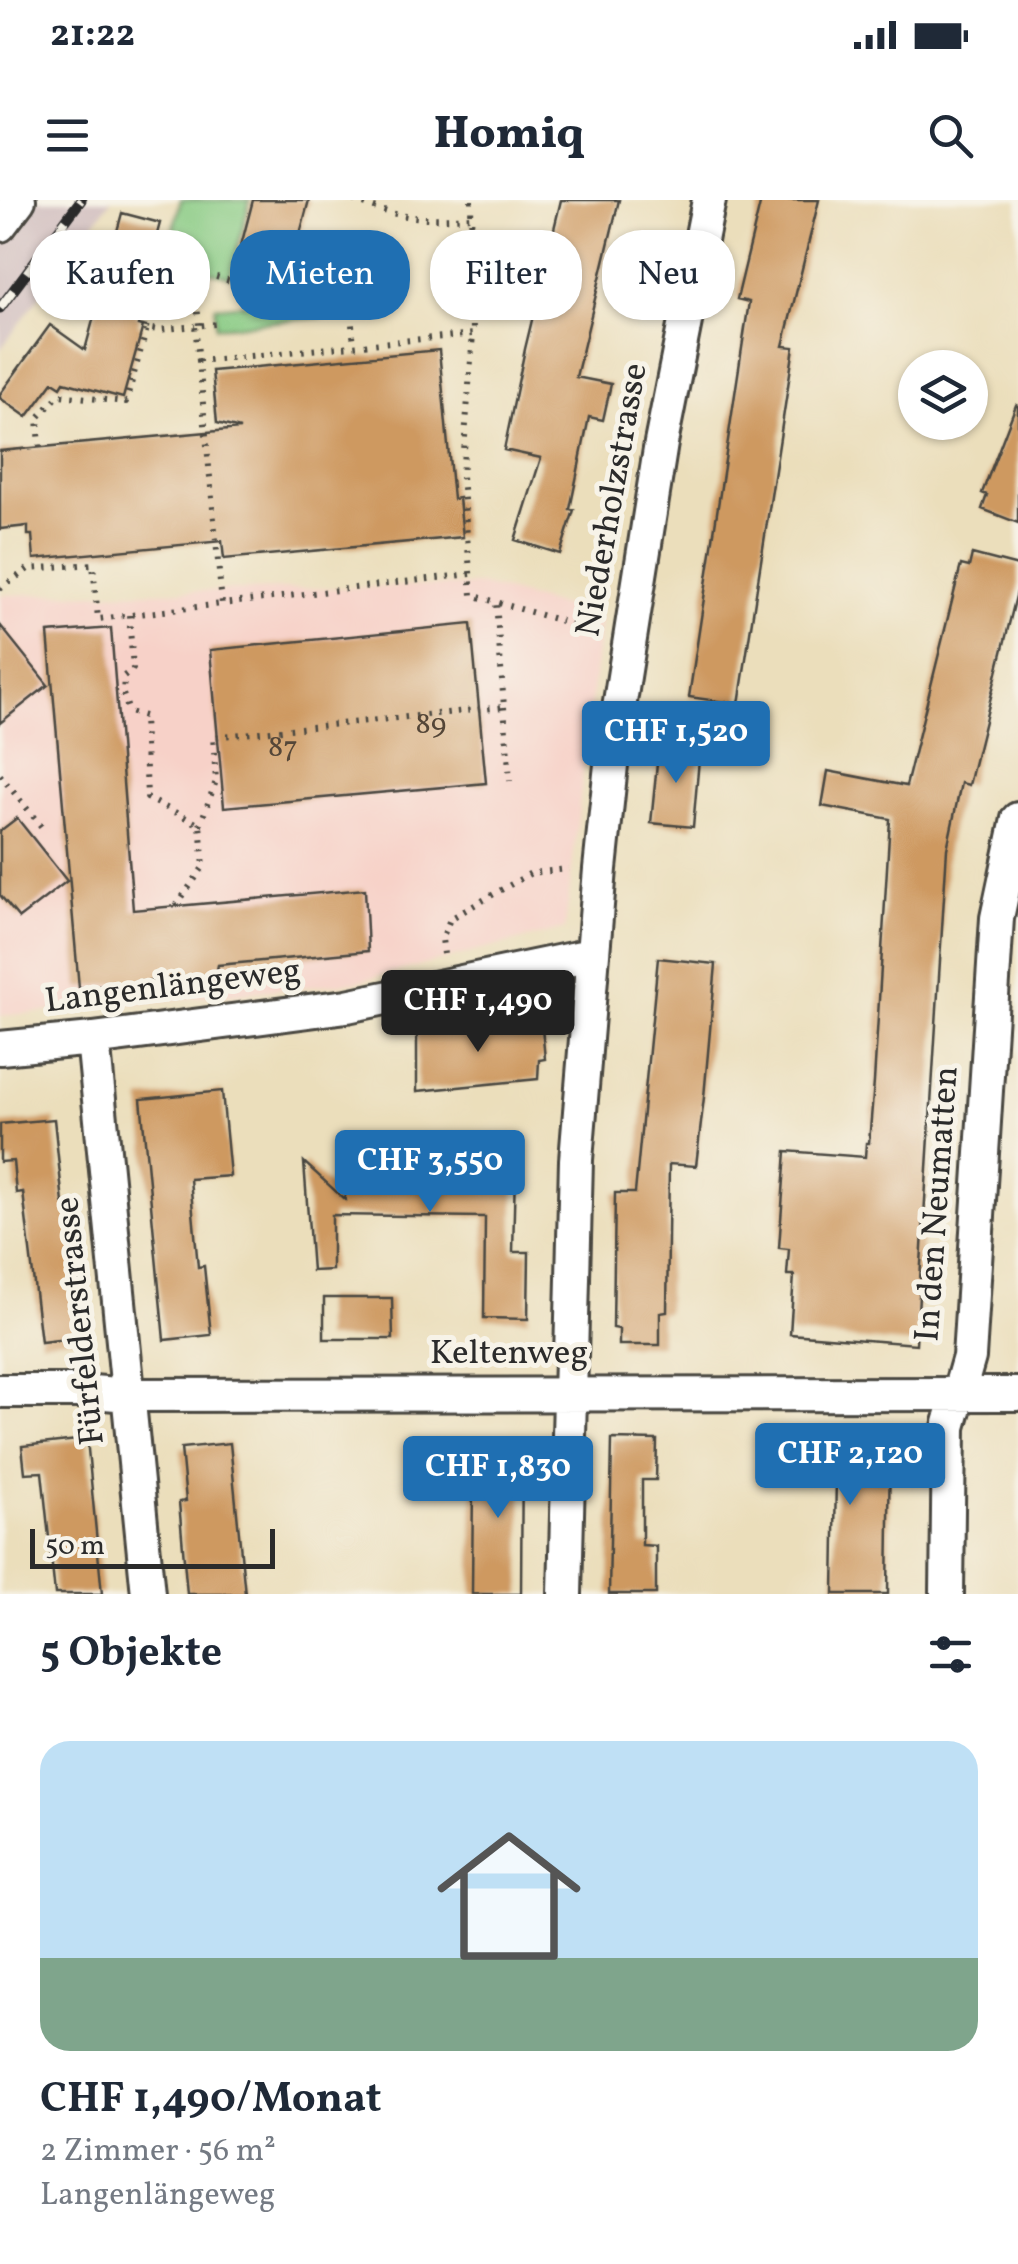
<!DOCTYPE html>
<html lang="de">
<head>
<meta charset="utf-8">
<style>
  :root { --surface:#fff; --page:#f2f2f3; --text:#1f2937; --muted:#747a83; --line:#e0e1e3; --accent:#1f6fb2 }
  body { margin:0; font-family:Vollkorn,serif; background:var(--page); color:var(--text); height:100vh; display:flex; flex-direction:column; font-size:38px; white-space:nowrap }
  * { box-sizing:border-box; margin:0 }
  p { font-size:32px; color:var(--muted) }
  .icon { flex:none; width:55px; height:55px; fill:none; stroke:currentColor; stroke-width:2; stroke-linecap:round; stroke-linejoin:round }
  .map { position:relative; height:1394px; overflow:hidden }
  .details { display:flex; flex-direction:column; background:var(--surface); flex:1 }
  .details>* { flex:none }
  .banner { position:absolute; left:30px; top:30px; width:960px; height:90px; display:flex; gap:20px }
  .controls { position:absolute; left:898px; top:150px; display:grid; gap:20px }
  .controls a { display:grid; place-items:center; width:90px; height:90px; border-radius:50%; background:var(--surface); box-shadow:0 2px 8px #0004; font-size:50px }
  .scale { position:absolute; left:30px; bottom:25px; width:245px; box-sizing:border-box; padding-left:10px; border:5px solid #2b2b2b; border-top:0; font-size:28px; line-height:35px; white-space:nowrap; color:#2b2b2b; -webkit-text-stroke:8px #f7f3e8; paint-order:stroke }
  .price { position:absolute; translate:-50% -85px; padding:0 22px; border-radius:10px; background:var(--accent); color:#fff; font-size:32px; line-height:65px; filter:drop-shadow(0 2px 5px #0008) }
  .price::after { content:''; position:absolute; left:50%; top:60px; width:30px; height:22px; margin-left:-15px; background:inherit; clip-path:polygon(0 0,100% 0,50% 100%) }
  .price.selected { background:#222; color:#fff }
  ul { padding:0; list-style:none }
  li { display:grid; align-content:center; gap:20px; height:530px; padding:0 40px }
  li+li { border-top:2px solid var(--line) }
  li span { display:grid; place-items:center; height:310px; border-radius:30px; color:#555 }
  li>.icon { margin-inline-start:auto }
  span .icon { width:180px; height:180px; fill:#fffc; stroke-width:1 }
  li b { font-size:42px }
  h2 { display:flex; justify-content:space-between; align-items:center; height:120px; padding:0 40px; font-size:42px }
  .pill { padding:0 35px; border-radius:40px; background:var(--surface); box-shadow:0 2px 8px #0004; font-size:35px; line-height:90px }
  .pill.selected { background:var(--accent); color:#fff }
  .status { display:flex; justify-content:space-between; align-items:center; height:70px; padding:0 50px; background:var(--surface); direction:ltr }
  .status svg { height:28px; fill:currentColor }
  header { display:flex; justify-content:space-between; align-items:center; height:130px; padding:0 40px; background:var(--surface); font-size:45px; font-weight:800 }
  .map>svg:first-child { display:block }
  .built { fill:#f7d1c8 }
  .industrial { fill:#d2bfc0 }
  .green { fill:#89cb84; stroke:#5a7b58; stroke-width:2.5 }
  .building { fill:#ce9960 }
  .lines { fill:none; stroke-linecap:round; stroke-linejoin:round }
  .street-casing { stroke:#484641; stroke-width:38 }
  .path { stroke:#484641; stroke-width:6; stroke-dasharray:2.5 8; stroke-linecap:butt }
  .street { stroke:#fff; stroke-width:32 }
  .rail-casing { stroke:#2b2b2b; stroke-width:11 }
  .rail { stroke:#f7f3e8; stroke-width:8; stroke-dasharray:22; stroke-linecap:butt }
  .labels { text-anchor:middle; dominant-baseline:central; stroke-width:10; stroke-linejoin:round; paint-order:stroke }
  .number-label { font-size:30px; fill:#544638 }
  .street-label { font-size:35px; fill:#2b2b2b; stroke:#f7f3e8 }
</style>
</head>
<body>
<div class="status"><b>21:22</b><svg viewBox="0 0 49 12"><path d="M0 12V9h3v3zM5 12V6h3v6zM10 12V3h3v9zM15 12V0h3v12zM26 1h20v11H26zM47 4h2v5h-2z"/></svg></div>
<header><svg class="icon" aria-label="menu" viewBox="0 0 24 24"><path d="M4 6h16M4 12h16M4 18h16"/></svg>Homiq<svg class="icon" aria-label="search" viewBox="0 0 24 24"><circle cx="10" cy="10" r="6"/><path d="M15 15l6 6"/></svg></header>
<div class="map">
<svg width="1018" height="1394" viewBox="0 0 1018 1394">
  <rect width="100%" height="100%" fill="#f7f3e8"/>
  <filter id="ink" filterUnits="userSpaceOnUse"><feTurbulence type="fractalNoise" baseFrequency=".01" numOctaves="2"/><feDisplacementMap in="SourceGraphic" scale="20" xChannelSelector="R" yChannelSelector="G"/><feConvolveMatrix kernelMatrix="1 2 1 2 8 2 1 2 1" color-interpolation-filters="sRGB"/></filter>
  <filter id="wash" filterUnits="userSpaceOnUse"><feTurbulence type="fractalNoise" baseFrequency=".0048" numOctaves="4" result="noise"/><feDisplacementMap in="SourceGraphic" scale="40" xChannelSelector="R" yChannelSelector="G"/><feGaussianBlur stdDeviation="2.25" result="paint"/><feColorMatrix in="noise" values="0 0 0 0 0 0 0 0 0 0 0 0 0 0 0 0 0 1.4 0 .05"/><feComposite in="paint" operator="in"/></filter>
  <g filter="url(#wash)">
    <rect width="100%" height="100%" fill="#ebdebb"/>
    <path class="built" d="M482,385L601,416L565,729L356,782L0,816V395Z"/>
    <path class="industrial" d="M19,0H111L0,150V25Z"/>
    <path class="green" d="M181,0H250L230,77L165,60Z
      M352,94L354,114L216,127L215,107Z"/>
    <g id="blocks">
      <path class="building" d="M253,0H309L284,94L232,80Z
        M561,0H619L576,177L611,184L603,220L589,217L570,309L574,310L560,354L515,340L541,258L504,250L525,149Z
        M761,0H819L783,146L794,147L739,504L689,497L749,102L737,99Z
        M122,13L160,23L135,115L140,116L138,125L143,126L123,198L64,182L61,187L53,182L27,217L0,198V194L50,125L85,150Z
        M439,150L453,299L459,298L463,337L224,359L222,341L34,359L32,335H28V326L0,329V251L240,229L217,223L212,171Z
        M1016,205L1018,206V323L982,309L987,295L982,293Z
        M972,354L1018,366V388L969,585L961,583L947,649L916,1144L790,1134L794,1075H787L789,1049L779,1048L786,951L865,957L866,943H869L874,882L890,619L822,606L828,571L906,586L961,365L969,367Z
        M471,424L486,583L224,607L210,450Z
        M0,425L48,485L0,523Z
        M111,428L133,710L365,689L368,751L218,765L216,774L79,788L48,433Z
        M659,544L700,548L693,627L651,623Z
        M17,618L67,681L19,718L0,695V631Z
        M658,758L716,764L704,897L696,966L669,964L667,1112L660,1113V1145H619V1129L613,1128L615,993H635Z
        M526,821L527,829L542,828L545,859L539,860L538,879L417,891V831Z
        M222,891L230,976L190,979L198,1067L204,1066L211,1135L164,1140L141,899Z
        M54,919L63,1003L71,1002L84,1137L41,1142L23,992L16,993L13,961L0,962V924Z
        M438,954H464V971H515L513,1052H529L528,1119L484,1118L485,1017L332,1015V1070L312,1071L304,962L345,1000V967L379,968V957L438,958Z
        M324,1098H392L393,1139H324Z
        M87,1239L102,1394H55L42,1272L25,1273L22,1246Z
        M612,1239L657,1240L656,1280H642V1345L656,1346V1394H609Z
        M230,1243L245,1394H187L179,1302L186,1301L181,1248Z
        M480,1244H522L521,1394H472L473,1279L480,1280Z
        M765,1245L890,1246L888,1394H834L836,1275L766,1274Z"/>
    </g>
  </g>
  <g filter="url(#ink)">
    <use href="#blocks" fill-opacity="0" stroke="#484641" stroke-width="2.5"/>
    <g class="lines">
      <defs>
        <path id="street" d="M0,25L19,0
          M93,839L148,1394
          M0,848L93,839L347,806L591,755
          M0,1191H80L129,1195L1018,1194
          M565,1394L576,960L600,669L613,546L661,243L709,0
          M947,1394L949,1227L969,1157L997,718L1018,619"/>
      </defs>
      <use href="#street" class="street-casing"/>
      <path class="path" d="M354,0C398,19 424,20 471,17
        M471,0L473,134
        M194,70L199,126
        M351,114L354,145
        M146,128L161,61L234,82
        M199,161L195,126L216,124
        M40,247L38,218L59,195L126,202L147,128L158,130L195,126
        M471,374L222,404L199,161L473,134L462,276L472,395L603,433
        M0,389L28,369L93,364L98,419L222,404
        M129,415L133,469L124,476L123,494L129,512L144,516L147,598L200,625L204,666L176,706
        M504,507L510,581
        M0,575L45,631
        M200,625L216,581L213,537L504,507L496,402
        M444,754L442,739L450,719L531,673L569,669"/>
      <use href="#street" class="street"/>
      <defs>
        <path id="rail" d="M0,108L81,0"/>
      </defs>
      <use href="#rail" class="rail-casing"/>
      <use href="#rail" class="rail"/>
    </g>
  </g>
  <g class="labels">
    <g class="number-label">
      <text x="431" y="525">89</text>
      <text x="283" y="548">87</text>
    </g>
    <g class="street-label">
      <text transform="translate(613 300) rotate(-80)">Niederholzstrasse</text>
      <text transform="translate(173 787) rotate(-7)">Langenlängeweg</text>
      <text transform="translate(938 1004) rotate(-86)">In den Neumatten</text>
      <text transform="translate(81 1121) rotate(-96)">Fürfelderstrasse</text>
      <text x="509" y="1154">Keltenweg</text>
    </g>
  </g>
</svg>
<div class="controls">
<a><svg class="icon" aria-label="layers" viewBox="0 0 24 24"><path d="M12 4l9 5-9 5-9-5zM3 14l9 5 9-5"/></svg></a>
</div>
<div class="scale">50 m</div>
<b class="price" style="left:676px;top:586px">CHF 1,520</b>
<b class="price selected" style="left:478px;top:855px">CHF 1,490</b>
<b class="price" style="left:430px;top:1015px">CHF 3,550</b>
<b class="price" style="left:850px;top:1308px">CHF 2,120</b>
<b class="price" style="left:498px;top:1321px">CHF 1,830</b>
<div class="banner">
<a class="pill">Kaufen</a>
<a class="pill selected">Mieten</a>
<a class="pill">Filter</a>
<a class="pill">Neu</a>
</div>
</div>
<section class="details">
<h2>5 Objekte<svg class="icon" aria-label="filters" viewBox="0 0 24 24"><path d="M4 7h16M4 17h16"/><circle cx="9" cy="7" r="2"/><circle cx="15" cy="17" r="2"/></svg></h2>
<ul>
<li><span style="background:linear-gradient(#bfe0f5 70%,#7fa58c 0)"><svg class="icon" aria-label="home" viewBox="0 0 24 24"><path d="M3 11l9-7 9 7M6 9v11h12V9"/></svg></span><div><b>CHF 1,490/Monat</b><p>2 Zimmer · 56 m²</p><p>Langenlängeweg</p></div></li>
</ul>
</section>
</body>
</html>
